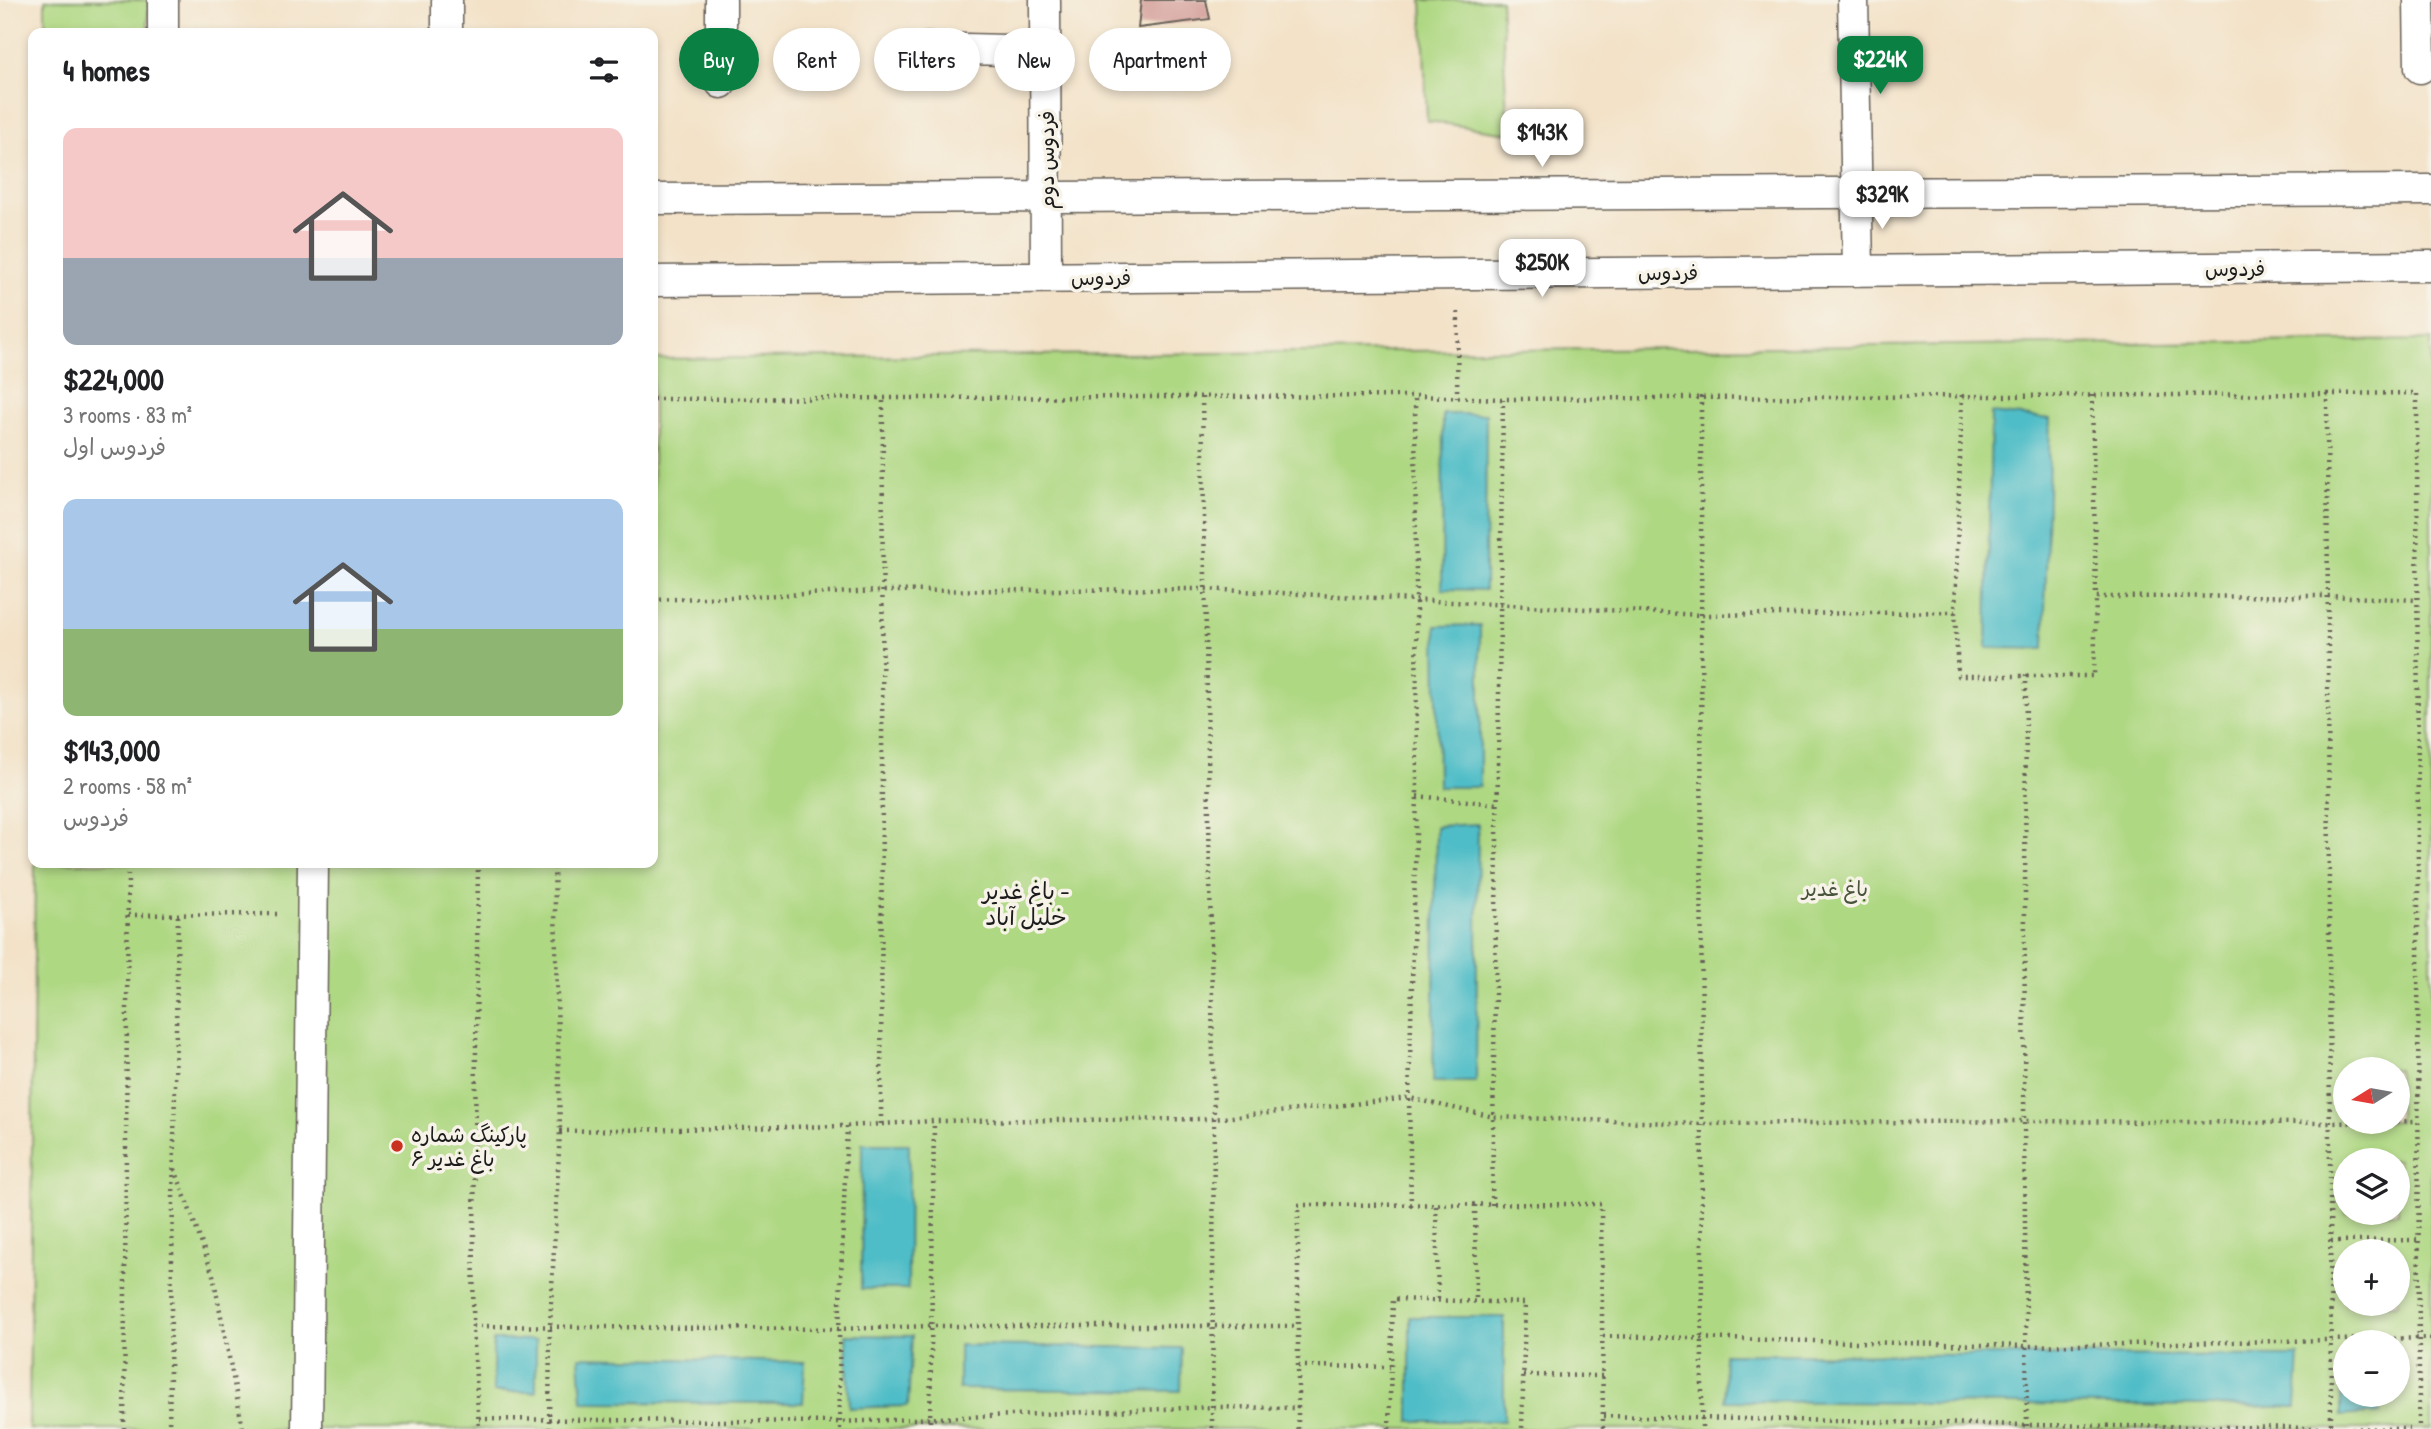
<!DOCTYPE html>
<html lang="en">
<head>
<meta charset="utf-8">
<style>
  :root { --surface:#fff; --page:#f2f2f2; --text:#202124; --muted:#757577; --accent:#0b8043 }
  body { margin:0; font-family:"Patrick Hand","Playpen Sans Arabic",sans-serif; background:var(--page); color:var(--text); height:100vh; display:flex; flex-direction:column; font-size:26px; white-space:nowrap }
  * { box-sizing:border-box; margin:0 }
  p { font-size:23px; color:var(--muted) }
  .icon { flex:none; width:38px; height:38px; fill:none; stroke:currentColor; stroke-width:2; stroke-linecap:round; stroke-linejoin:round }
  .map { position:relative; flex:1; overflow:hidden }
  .side { position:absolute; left:28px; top:28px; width:630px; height:840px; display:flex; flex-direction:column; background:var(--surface); border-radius:14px; box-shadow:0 4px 10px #0003 }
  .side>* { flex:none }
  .top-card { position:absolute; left:679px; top:28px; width:665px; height:63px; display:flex; gap:14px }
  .needle { width:46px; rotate:259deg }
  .fabs { position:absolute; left:2333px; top:1057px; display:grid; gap:14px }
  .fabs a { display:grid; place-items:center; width:77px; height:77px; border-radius:50%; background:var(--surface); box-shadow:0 4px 10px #0003; font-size:35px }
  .price { position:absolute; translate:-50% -60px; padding:0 16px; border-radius:14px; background:#fff; color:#222; font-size:23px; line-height:46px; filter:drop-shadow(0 2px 4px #0008) }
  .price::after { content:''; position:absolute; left:50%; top:42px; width:21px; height:16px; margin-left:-10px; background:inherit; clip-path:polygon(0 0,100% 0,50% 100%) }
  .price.active { background:var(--accent); color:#fff }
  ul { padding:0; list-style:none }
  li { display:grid; align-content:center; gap:14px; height:371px; padding:0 35px }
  li span { display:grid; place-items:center; height:217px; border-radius:14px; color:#555 }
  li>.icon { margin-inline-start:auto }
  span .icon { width:126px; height:126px; fill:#fffc; stroke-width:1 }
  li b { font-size:30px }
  h2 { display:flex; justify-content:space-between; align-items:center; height:84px; padding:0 35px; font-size:30px }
  .chip { padding:0 24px; border-radius:32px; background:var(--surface); box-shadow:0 4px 10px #0003; font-size:24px; line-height:63px }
  .chip.active { background:var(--accent); color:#fff }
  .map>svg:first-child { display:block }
  .green { fill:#afd883; stroke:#667a50; stroke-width:2; fill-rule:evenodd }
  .water { fill:#4fbdc7; stroke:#366c72; stroke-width:2 }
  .building { fill:#d5a19c }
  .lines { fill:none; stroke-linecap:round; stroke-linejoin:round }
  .street-casing { stroke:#676158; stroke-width:33 }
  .path { stroke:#676158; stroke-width:4.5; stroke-dasharray:2 5; stroke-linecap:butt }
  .street { stroke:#fff; stroke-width:30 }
  .poi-dot { fill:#c8321e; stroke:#f7f3e8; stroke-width:2.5 }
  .labels { text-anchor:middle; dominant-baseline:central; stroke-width:7; stroke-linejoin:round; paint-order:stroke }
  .street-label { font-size:21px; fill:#1c1c1c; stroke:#f7f3e8 }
  .park-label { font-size:21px; fill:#48543b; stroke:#f7f3e8 }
  .poi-label { font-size:21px; fill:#1c1c1c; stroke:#f7f3e8; text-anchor:start }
  .neighbourhood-label { font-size:23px; fill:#1c1c1c; stroke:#f7f3e8 }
</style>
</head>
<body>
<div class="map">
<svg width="2431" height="1429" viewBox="0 0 2431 1429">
  <rect width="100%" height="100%" fill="#f7f3e8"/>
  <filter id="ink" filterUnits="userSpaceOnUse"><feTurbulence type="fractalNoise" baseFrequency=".0143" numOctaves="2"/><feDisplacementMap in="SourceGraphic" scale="14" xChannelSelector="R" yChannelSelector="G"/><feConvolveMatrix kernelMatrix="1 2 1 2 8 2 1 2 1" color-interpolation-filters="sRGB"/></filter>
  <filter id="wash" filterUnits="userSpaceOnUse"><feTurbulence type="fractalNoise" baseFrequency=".00686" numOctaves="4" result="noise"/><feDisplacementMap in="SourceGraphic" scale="28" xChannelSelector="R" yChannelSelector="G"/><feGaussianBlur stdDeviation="1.57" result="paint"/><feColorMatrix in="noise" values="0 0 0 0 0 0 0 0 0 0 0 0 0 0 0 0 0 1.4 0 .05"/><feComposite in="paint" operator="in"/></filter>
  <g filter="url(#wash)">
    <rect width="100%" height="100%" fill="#f3e2c8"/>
    <path class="green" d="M45,0H148V33H45Z
      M1422,0H1501L1508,133L1427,121Z
      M2431,340V1429H307L313,863H653V359ZM2345,1069H2398V1122H2345ZM2345,1160H2398V1213H2345ZM2345,1251H2398V1304H2345ZM2345,1342H2398V1395H2345Z
      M35,863H307L300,1429H29Z"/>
    <path class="water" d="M1991,413L2050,419L2044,649L1987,648Z
      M1443,414H1486L1485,590L1442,589Z
      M1480,625V787H1438L1436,626Z
      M1478,824L1476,1082H1433L1436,826Z
      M862,1144H909L908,1289H861Z
      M1410,1317H1504V1421H1410Z
      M846,1335L912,1336L908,1406L849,1408Z
      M493,1340H536V1392H493Z
      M959,1345L1182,1348L1181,1391L959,1389Z
      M1724,1354L2299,1356L2296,1407L1725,1401Z
      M579,1357L805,1362L803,1403L582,1402Z
      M2341,1360H2345V1395H2380V1413L2341,1416Z"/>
    <g id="blocks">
      <path class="building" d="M1141,0H1206L1210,19L1138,28Z"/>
    </g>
  </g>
  <g filter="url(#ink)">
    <use href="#blocks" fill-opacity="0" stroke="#676158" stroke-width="2"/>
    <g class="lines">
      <defs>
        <path id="street" d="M163,0V33
          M1045,0L1046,277
          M1853,0L1858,271
          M2419,0L2420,68
          M447,33V0
          M926,48L1046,51
          M721,83V0
          M653,199L2431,190
          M653,281L2431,266
          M307,1429L313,863"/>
      </defs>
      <use href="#street" class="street-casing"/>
      <path class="path" d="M2327,394L2417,393L2419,1429
        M1962,395L1955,612L1958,676H2094L2096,597L2328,596L2418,600
        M2092,395L2096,597
        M1701,396L1702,1429
        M1202,397L1214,1119L1212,1429
        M1457,398L1458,307
        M653,399L1415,396L1503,399L2327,394L2331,1429
        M653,600L881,591L1204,589L1701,615L1955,612
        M2026,675L2024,1121L2027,1429
        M1417,796L1497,804
        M478,863L473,1326L479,1429
        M128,915L280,914
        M881,1124L883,398
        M560,1131L847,1126L934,1121L1214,1119L1409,1098L1494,1117L1703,1124L2024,1121L2330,1123L2418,1121
        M175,1169L213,1275L243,1429
        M1475,1205L1476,1301
        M1492,1205L1503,399
        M1411,1206L1409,1098L1417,796L1415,396
        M1436,1206L1438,1300
        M2331,1241L2419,1240
        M473,1326L839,1329L931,1326H1298
        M1603,1336L2026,1346L2431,1338
        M1298,1366L1390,1367
        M1523,1375L1603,1376
        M1603,1416L2027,1425L2409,1429
        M479,1419L840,1422L1212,1407L1298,1408
        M124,1429L128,866
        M169,1429L178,914
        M549,1429L550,1326L560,1131L554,863
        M840,1429L839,1329L847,1126
        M930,1429L934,1121
        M1298,1429V1205L1601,1204L1603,1429
        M1389,1429L1393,1299L1525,1303L1522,1429"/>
      <use href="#street" class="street"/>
    </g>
  </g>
  <circle class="poi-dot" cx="397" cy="1146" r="7"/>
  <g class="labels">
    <g class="street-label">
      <text transform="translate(1046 160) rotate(-90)">فردوس دوم</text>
      <text x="2235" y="268">فردوس</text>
      <text x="1668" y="272">فردوس</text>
      <text x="1101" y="277">فردوس</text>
    </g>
    <g class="park-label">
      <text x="1835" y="888">باغ غدیر</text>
    </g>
    <g class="poi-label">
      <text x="411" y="1134">پارکینگ شماره<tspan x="411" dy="24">۶ باغ غدیر</tspan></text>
    </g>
    <g class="neighbourhood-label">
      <text x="1026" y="890">باغ غدیر -<tspan x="1026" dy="26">خلیل آباد</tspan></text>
    </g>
  </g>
</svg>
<div class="fabs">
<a><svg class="needle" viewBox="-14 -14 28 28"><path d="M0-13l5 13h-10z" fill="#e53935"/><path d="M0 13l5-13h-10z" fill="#757577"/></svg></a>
<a><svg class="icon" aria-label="layers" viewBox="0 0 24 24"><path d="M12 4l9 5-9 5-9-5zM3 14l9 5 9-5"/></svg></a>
<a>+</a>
<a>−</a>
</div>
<b class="price active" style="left:1880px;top:96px">$224K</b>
<b class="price" style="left:1542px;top:169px">$143K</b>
<b class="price" style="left:1882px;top:231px">$329K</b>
<b class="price" style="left:1542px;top:299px">$250K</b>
<div class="top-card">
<a class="chip active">Buy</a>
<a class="chip">Rent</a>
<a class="chip">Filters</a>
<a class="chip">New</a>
<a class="chip">Apartment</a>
</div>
<section class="side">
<h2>4 homes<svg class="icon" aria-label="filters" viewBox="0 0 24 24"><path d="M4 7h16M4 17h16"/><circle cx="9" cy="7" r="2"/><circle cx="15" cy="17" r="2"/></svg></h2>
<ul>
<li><span style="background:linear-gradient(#f6c9c9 60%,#9aa5b1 0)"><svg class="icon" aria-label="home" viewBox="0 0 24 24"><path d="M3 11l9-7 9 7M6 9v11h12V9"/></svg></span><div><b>$224,000</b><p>3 rooms · 83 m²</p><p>فردوس اول</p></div></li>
<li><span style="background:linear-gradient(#a9c7e8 60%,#8fb573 0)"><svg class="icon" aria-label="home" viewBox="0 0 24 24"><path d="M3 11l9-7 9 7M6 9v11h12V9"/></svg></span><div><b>$143,000</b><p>2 rooms · 58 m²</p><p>فردوس</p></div></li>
</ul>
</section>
</div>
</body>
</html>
